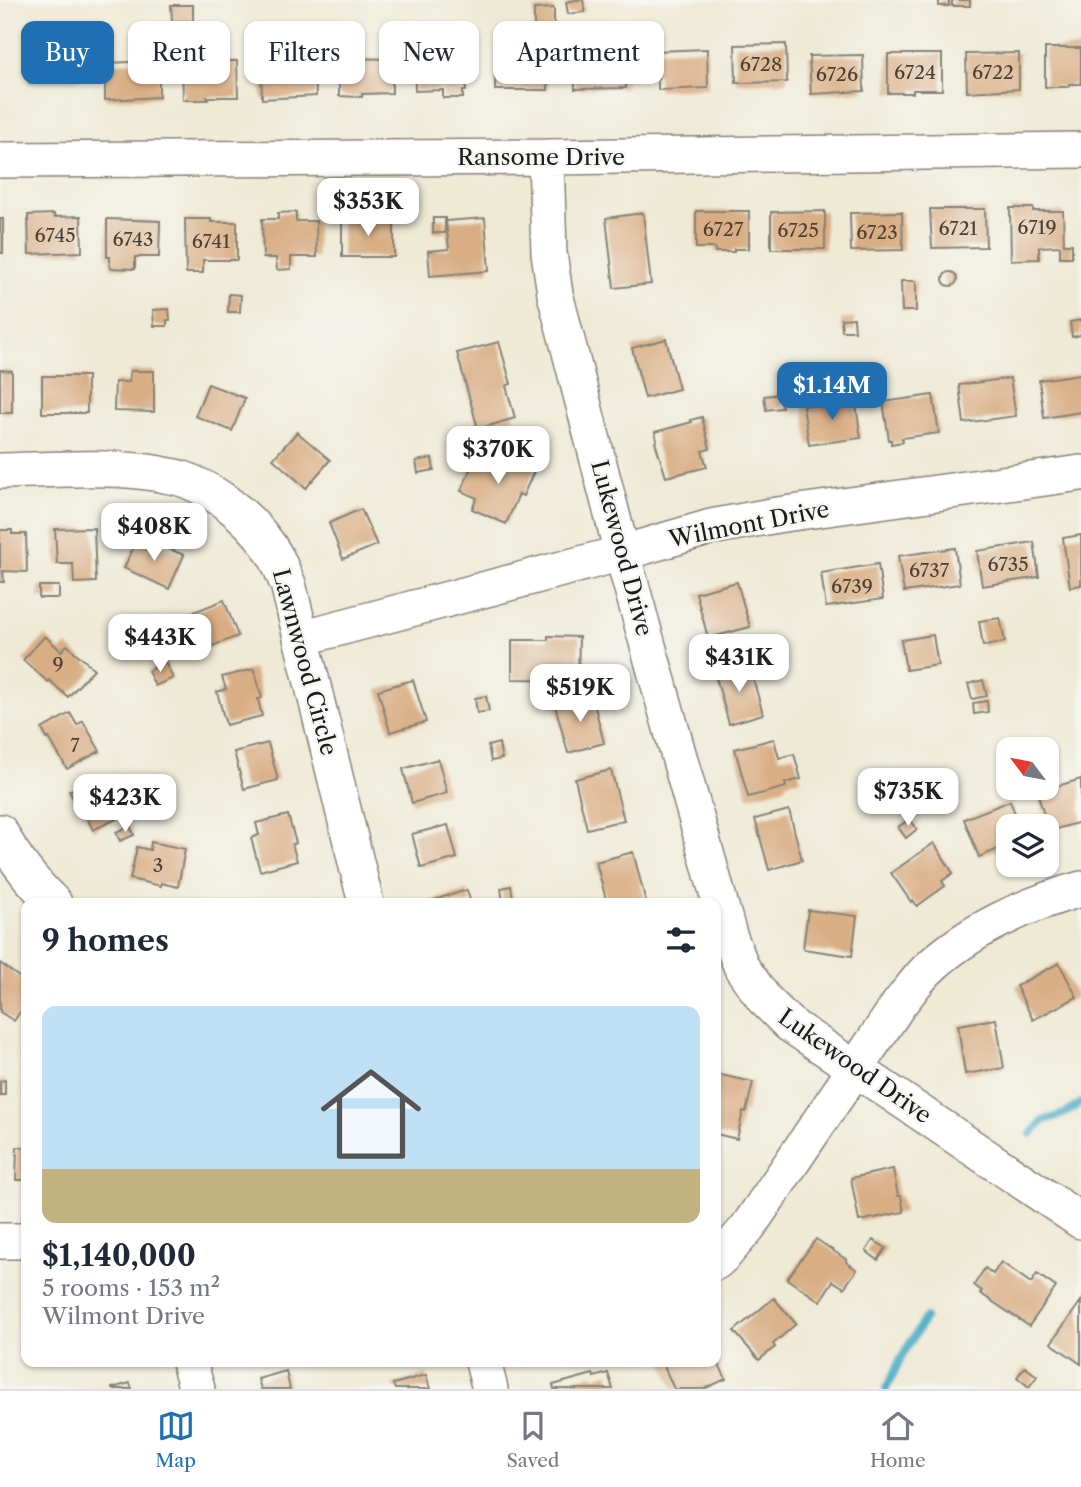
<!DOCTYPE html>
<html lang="en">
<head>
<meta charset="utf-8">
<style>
  :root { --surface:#fff; --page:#f2f2f3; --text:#1f2937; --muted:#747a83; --line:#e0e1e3; --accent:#1f6fb2 }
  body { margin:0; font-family:"Libre Caslon Text",serif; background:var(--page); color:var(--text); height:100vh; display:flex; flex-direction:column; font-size:26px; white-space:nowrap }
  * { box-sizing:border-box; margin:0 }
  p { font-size:23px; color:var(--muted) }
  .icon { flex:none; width:38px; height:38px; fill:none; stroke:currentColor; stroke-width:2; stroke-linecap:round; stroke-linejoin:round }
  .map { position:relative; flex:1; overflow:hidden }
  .side { position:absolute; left:21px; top:898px; width:700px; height:469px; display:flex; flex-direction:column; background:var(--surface); border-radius:14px; box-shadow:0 2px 5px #0004 }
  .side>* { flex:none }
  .top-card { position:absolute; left:21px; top:21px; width:700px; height:63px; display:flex; gap:14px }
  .needle { width:46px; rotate:302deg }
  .tools { position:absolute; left:996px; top:737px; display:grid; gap:14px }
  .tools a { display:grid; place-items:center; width:63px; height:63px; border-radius:14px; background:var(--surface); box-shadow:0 2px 5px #0004; font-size:35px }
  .price { position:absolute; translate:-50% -60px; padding:0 16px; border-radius:14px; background:#fff; color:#222; font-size:23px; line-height:46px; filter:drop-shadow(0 2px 4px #0008) }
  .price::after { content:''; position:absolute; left:50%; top:42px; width:21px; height:16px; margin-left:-10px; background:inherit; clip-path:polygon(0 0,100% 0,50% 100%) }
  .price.current { background:var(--accent); color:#fff }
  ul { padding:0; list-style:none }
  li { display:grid; align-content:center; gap:14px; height:371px; padding:0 21px }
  li span { display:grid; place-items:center; height:217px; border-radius:14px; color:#555 }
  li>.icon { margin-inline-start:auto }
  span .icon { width:126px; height:126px; fill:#fffc; stroke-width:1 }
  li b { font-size:30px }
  h2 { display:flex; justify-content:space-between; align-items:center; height:84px; padding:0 21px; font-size:30px }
  .tag { padding:0 24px; border-radius:14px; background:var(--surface); box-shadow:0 2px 5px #0004; font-size:24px; line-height:63px }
  .tag.current { background:var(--accent); color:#fff }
  .tab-bar { display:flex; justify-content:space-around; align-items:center; height:98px; border-top:2px solid var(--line); background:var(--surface); font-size:19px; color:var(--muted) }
  .tab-bar a { display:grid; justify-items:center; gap:4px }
  .tab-bar .current { color:var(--accent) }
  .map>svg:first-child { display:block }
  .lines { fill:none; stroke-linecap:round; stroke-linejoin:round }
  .stream { stroke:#48adc7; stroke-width:8 }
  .building { fill:#d9ae84 }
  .minor-casing { stroke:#868378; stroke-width:38 }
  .minor { stroke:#fff; stroke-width:35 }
  .labels { text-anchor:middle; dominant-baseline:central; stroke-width:5; stroke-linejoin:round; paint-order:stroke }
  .number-label { font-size:19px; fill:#4b4036 }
  .street-label { font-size:23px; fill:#1c1c1c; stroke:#f6f6f2 }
</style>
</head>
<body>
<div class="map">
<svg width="1081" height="1389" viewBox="0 0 1081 1389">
  <rect width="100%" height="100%" fill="#f6f6f2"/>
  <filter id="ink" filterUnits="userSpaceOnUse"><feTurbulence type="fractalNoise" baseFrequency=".0143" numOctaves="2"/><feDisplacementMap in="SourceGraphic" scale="14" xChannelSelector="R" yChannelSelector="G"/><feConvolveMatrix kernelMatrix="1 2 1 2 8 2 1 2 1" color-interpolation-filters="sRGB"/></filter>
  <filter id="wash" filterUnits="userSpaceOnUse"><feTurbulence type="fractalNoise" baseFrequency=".00686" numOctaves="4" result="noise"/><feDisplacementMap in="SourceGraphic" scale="28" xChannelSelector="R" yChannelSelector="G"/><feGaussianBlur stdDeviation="1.57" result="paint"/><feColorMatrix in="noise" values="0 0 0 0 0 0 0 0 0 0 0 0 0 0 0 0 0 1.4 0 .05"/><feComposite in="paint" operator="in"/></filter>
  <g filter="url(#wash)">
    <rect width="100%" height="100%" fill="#efead5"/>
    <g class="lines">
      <path class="stream" d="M1031,1134L1042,1121L1064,1114L1081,1103
        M886,1389L901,1358L925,1318"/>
    </g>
    <g id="blocks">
      <path class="building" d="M576,0H583L585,12L568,14L566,2Z
        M939,0H949V6H939Z
        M952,0H970V6H952Z
        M171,5H193V21H172Z
        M554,8V38H534V9Z
        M82,44L83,79L29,83L28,45Z
        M786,44L787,82L736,83L735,45Z
        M1045,48H1081V84H1069V87H1045Z
        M626,49V88L575,89L574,50Z
        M707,49L708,88L658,90V74H653L652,65L657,64L656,51Z
        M496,52H548V90H495Z
        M466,53V91H463V98H443V90L415,91L414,54Z
        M1019,53V89L967,92L966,54Z
        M888,54H942V90H913V93H888Z
        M863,55L864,91L811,94L809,56Z
        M339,58L392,59V93L362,94V97L339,96Z
        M315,60L316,96L262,99L261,62Z
        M159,61V97L105,100V63Z
        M182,61H237L238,97H207L208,100H183Z
        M1010,208H1033V211H1063L1064,244H1072V257H1060V246L1039,247V259L1011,260Z
        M930,209H985L986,247L932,248Z
        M696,211H749V249H734V252H715V248H696Z
        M825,211V249H771V212Z
        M296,212V221H316L317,257H291V269L277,270L276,258H263L262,219H278V213Z
        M902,212L903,250L851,251L850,213Z
        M643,213L651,284L614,288L606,218Z
        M54,214V217L81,216L82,252L29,254L28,215Z
        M433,218H445V233H433Z
        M485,218L489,271L430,276L428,251L449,249L446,221Z
        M0,219H3V253H0Z
        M107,219L160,221L159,257H135V269L110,268V257H107Z
        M185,219H211V222H237V260H203V273H186Z
        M394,219V257H342V220Z
        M943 279a7 7 0 1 1 14 0a7 7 0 1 1-14 0Z
        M901,281H916V311H902Z
        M229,294L241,295L240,312H228Z
        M169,309L170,320H167V326H154L153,310Z
        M854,318L855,331H842L841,319Z
        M1081,320V335L1072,337L1070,322Z
        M666,339L679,389L645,398L632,348Z
        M499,342L511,384L506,386L515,418L478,429L457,353Z
        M0,370L12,371V413H0Z
        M130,371H154V412L114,411L115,382H129Z
        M1081,374V412L1044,418L1039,380Z
        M42,376H87V413H42Z
        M1010,378L1016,416L964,423L959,385Z
        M208,384L245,398L232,431L195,416Z
        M780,394L782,408L766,410L764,396Z
        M933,395L939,433L902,438L903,442L891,444V440H889L883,402Z
        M855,399L861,438L809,445L803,406Z
        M702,417L710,449L702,451L707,467L666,477L655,442L657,441L655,432L692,422L691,420Z
        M297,432L330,460L306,488L273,459Z
        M496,453L535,469L523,496L519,494L506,524L472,509L477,498L461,491L474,461L490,467Z
        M432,458L434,470L418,473L416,461Z
        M361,509L377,545L343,559L329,523Z
        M94,528L96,582L74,583L73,564H57L55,529Z
        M0,530H12V534H26L27,572L3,571L4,582H0Z
        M1081,535V585L1070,587L1063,538Z
        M137,539L156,547L157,544L184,555L169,589L124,568Z
        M1034,542L1039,577L982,586L977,551Z
        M955,548L960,584L904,592L898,556Z
        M878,564L883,599L826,607L821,573Z
        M737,582L750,627L708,638L696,593Z
        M39,586H59V598H39Z
        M224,600L238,636L205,649L191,613Z
        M1000,618L1005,642L983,646L979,621Z
        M933,635L938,665L906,670L901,640Z
        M45,636L61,651L67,645L94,669L68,697L49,680L48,682L23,660Z
        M548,636L579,637L578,680L512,679V640H548Z
        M165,662L173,678L155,686L148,671Z
        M749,664L763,714L729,724L715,674Z
        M254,669L262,698L258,699L262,716L226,725L217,692L226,689L222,677Z
        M413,680L426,722L390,732L378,690Z
        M983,680L987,696L972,699L968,684Z
        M592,695L604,743L568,753L555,705Z
        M486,696L489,711L477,713L475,698Z
        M987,701L988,712L974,714L973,703Z
        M70,713L77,725L83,721L100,751L67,769L49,738L47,739L42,729Z
        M774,739L779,758L794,754L801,779L785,783L786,787L748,797L735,749Z
        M268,743L278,780L244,789L234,752Z
        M499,743L502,759L491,761L488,746Z
        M438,759L447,793L412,803L403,769Z
        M611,770L624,820L587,829L575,779Z
        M99,777L104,787L112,783L127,814L93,830L78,800L75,801L69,791Z
        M1081,779V822L1049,831L1037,792Z
        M1010,801L1020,826H1008V845L979,857L964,819Z
        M789,810L802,860L769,870L755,819Z
        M288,815L296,843L292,844L297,861L260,871L251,838L259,835L256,823Z
        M910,819L917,829L906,838L898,827Z
        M448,825L457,858L421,868L412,834Z
        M130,826L134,835L120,841L116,832Z
        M151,842L185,849L178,887L161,883V886L130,879L137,847L150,850Z
        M934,843L953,873L942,881L945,886L917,906L913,900L911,902L891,873Z
        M633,852L646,902L607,903L596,862Z
        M511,886L514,903H503L501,888Z
        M467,890L471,903H427V902Z
        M808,910L857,916L852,956L803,949Z
        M0,963L26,982V1003L14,1021L0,1012Z
        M1059,963L1077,997L1033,1020L1016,986Z
        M996,1019L1004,1068L965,1074L958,1025Z
        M716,1074L753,1082L746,1112L743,1111L737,1139L716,1134Z
        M5,1080V1095H0V1081Z
        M17,1147L26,1148V1180H16Z
        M893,1169L898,1196H901L904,1212L859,1221L851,1178Z
        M816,1239L847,1260L846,1262L857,1270L844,1288L833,1281L820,1301L787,1279Z
        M873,1240L886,1248L878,1260L866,1251Z
        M1001,1262L1031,1283L1037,1274L1056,1287L1029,1326L980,1293L982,1291L974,1285L985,1268L993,1274Z
        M774,1298L796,1324L773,1344L775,1347L759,1360L734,1331Z
        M1081,1301V1364L1051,1343Z
        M668,1362H718L726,1379L704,1389H674L663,1364Z
        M1025,1367L1037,1376L1029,1387L1017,1377Z
        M286,1371L290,1389H261L258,1379Z
        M608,1373L613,1389H554L553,1385L593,1374L594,1377Z
        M426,1375L430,1389H395L393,1384Z
        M130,1383L132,1389H112V1388Z"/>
    </g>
  </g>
  <g filter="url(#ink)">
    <use href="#blocks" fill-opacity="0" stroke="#868378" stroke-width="2"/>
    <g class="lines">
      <defs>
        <path id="minor" d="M546,157L549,253L555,294L622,553L729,935L742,968L764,999L789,1024L1081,1221
          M0,160L546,157L1081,150
          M0,471C50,470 111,465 160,474C169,476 178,477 186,480C223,495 258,524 277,559C281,567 284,576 288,584L366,903
          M301,638L622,553L711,527L777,515L1081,473
          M0,832C14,859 32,882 54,903
          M0,1241H26
          M716,1262L724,1255L748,1227L899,1004C908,993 917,980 927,970C967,931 1027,904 1081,889
          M189,1362L197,1389
          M483,1362L490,1389"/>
      </defs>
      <use href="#minor" class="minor-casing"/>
      <use href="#minor" class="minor"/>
    </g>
  </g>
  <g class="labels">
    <g class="number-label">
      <text x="761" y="64">6728</text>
      <text x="915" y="72">6724</text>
      <text x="993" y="72">6722</text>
      <text x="837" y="74">6726</text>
      <text x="1037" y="227">6719</text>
      <text x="958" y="228">6721</text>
      <text x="723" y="229">6727</text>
      <text x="798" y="230">6725</text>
      <text x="877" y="232">6723</text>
      <text x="55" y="235">6745</text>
      <text x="133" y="239">6743</text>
      <text x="211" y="241">6741</text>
      <text x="1008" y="564">6735</text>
      <text x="929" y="570">6737</text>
      <text x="852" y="586">6739</text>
      <text x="58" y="664">9</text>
      <text x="75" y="745">7</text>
      <text x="158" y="865">3</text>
    </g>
    <g class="street-label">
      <text x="541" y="157">Ransome Drive</text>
      <text transform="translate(749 524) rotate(-11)">Wilmont Drive</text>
      <text transform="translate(622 548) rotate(75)">Lukewood Drive</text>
      <text transform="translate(305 662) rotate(75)">Lawnwood Circle</text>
      <text transform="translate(855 1066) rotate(35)">Lukewood Drive</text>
    </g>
  </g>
</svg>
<div class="tools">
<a><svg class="needle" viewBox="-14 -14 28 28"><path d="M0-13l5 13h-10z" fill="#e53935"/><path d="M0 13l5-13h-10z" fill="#747a83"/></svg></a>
<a><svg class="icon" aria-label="layers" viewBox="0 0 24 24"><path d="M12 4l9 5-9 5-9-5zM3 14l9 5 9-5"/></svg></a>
</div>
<b class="price" style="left:368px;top:238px">$353K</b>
<b class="price current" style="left:832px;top:422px">$1.14M</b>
<b class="price" style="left:498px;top:486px">$370K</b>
<b class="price" style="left:154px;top:563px">$408K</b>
<b class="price" style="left:160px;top:674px">$443K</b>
<b class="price" style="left:739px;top:694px">$431K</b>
<b class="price" style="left:580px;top:724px">$519K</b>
<b class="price" style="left:908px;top:828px">$735K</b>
<b class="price" style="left:125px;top:834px">$423K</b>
<div class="top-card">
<a class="tag current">Buy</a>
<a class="tag">Rent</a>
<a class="tag">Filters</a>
<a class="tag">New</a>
<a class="tag">Apartment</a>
</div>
<section class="side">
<h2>9 homes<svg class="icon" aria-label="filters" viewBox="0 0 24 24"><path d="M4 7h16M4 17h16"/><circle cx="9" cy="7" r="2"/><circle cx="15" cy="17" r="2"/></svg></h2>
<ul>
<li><span style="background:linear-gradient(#bfe0f5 75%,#c2b280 0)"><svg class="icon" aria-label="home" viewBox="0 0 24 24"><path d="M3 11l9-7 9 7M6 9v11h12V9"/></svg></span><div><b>$1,140,000</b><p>5 rooms · 153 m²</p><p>Wilmont Drive</p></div></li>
</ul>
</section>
</div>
<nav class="tab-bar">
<a class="current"><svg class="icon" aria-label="map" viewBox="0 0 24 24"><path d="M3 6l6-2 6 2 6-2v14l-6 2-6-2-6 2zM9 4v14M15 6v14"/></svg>Map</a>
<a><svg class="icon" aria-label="saved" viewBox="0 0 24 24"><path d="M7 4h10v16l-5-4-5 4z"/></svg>Saved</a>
<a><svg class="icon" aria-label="home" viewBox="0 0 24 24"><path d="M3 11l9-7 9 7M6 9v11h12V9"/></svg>Home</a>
</nav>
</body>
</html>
